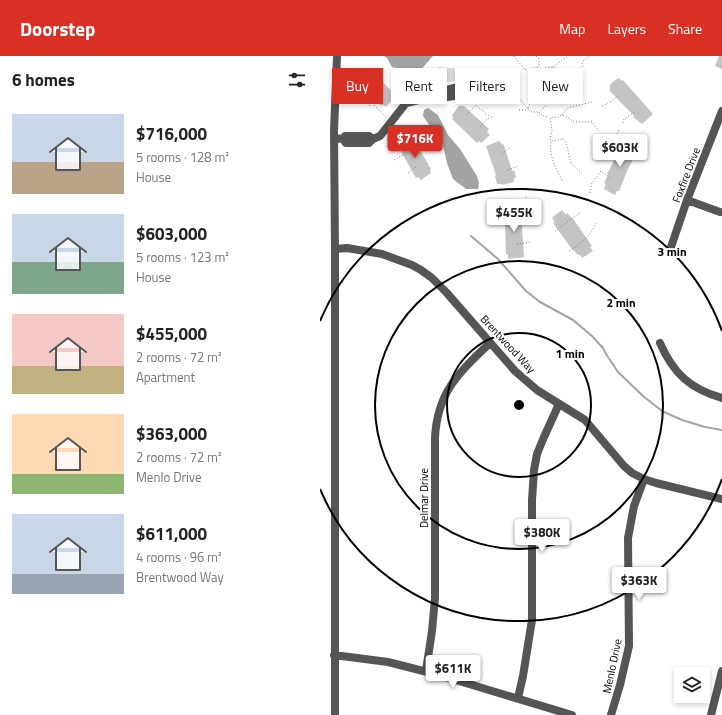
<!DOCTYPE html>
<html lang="en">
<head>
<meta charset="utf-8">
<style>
  :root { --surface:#fff; --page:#f2f2f2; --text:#222; --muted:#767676; --accent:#d93025 }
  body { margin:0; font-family:"Titillium Web",sans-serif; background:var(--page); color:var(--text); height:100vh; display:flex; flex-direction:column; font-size:15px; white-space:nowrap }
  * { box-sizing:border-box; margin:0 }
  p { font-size:13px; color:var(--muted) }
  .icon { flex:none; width:22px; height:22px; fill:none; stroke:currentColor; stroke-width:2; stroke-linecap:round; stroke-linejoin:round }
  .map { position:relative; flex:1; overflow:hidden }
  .panel { display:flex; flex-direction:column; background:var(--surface); width:320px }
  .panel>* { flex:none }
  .guide { position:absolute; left:12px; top:12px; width:330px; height:36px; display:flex; gap:8px }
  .tools { position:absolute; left:354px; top:611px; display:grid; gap:8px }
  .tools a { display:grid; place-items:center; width:36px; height:36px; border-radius:0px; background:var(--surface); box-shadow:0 2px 6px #0003; font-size:20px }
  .price { position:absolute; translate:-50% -34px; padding:0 9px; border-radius:4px; background:#fff; color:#222; font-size:13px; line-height:26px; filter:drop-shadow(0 1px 2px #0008) }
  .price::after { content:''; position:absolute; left:50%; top:24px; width:12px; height:9px; margin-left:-6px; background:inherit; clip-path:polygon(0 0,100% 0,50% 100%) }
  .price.active { background:var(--accent); color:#fff }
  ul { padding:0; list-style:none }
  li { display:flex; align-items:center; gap:12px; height:100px; padding:0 12px }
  li span { display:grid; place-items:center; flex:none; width:112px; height:80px; border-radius:0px; color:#555 }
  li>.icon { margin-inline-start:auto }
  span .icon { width:48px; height:48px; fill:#fffc; stroke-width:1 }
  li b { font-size:17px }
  h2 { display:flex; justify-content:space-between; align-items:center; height:48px; padding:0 12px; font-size:17px }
  .tag { padding:0 14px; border-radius:0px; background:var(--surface); box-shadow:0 2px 6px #0003; font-size:14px; line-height:36px }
  .tag.active { background:var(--accent); color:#fff }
  header { display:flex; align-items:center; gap:24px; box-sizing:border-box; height:56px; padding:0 20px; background:var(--accent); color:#fff }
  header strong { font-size:19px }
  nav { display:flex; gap:22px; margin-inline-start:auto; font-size:14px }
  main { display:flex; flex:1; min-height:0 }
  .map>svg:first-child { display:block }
  .green { fill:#dcdcdc }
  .water { fill:#a3a3a3 }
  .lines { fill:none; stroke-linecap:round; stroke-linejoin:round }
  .stream { stroke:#a3a3a3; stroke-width:2 }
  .building { fill:#c4c4c4 }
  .path { stroke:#777; stroke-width:1; stroke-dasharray:1 2; stroke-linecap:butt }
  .minor { stroke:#555; stroke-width:8 }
  .ring { fill:none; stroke:#000; stroke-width:2 }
  .labels { text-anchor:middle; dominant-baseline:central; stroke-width:4; stroke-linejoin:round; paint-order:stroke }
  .street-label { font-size:11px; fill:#000; stroke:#fff }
  .centre { fill:#000; stroke:#fff; stroke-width:2 }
  .ring-label { font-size:12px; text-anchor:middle; font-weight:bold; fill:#000; stroke:#fff; stroke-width:4; stroke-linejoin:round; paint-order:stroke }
</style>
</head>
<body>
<header>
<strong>Doorstep</strong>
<nav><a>Map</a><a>Layers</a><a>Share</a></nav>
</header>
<main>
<section class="panel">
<h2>6 homes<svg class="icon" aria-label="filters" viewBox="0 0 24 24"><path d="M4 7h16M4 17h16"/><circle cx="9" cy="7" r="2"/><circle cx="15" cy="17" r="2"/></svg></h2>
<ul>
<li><span style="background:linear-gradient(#c9d6e8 60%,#b9a48a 0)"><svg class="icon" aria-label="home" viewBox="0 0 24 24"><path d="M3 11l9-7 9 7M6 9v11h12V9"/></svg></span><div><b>$716,000</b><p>5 rooms · 128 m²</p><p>House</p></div></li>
<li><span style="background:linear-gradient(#c9d6e8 60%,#7fa58c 0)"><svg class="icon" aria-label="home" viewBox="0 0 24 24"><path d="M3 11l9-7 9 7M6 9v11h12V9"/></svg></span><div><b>$603,000</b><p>5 rooms · 123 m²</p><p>House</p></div></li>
<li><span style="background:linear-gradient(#f6c9c9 65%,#c2b280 0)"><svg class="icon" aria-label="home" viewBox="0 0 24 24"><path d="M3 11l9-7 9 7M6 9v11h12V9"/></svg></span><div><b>$455,000</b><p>2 rooms · 72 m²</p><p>Apartment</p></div></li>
<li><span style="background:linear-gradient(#ffd9b3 75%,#8fb573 0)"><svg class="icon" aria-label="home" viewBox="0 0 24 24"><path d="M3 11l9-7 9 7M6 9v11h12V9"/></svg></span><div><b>$363,000</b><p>2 rooms · 72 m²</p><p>Menlo Drive</p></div></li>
<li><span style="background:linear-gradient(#c9d6e8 75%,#9aa5b1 0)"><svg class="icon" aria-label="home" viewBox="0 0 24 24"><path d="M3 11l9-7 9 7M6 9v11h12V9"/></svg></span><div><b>$611,000</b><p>4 rooms · 96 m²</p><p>Brentwood Way</p></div></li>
</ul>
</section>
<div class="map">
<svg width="402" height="659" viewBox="0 0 402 659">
  <rect width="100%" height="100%" fill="#fff"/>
  <path class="green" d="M118,11L144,13L146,22L117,29Z"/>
  <path class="water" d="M64,0H113L98,17V20L94,23L89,32L84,34L80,25L79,19L76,15L78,13L76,12L72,11L67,2Z
    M214,27L224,28L225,32L228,33L227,40L219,38V34L212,32Z
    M108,52L118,59L128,79L140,93L157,120L159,127L158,133H146L133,123L127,107L122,85L116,79L103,60L104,54Z"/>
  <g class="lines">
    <path class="stream" d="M151,180L178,203L206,235L220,246L253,264L272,280L283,292L286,298L298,316L323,340L342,355L362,364L385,371L402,374"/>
  </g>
  <path class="building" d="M399,0H402V13L395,10Z
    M45,13L47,15L49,13L74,37L73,38L75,40L74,42L66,51L63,49L61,50L37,26L38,24L36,21Z
    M299,22L302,25L303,24L333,58L322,68L313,61L314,60L290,35V29L294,25Z
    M139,50H144L169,73L167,76L170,79L161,87L159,85L157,87L132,63L133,61L132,59Z
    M89,82H93L111,113L110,114L111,117L101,124L98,121L96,122L78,90Z
    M179,85L182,88L184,89L192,115L194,114L196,122H194V126L182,129V128H177L175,120L176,119L166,90Z
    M303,87L309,88L317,92L315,97L316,98L308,113L299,135H297L295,139L284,133L286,128L284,127L288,119L287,118L298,97L300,89L302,90Z
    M189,142L193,151H197L198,155H201L204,201L188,203V199L186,198L185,167H187L186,152H189Z
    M242,154L246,159L247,157L254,164L272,190L270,191L273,195L262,202L260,199H258L251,192L233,167L235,166L232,162L233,161Z"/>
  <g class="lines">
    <path class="path" d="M194,0L205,14L219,11L223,14L222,20
      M216,0L219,3V10
      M233,11L240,23L245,25L263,10L262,6L270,0
      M223,13L226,11H233L248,0
      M40,35L46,27
      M186,37L196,38L209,54L212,56H219
      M196,37L197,33H198
      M52,46L58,40
      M157,48L160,45
      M49,50L51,46L66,61
      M226,50L219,56L223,60L229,61
      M282,50L290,46L299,39
      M208,52L209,49L215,45
      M199,54H208
      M146,59L156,49L170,61
      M242,59L247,52L272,46
      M303,67L304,63L315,56
      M160,71L167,63L174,60
      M299,74L290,96L301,100
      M230,84V82L232,75L230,62L238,61L242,59L247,61L254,66H272L279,75
      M286,94L289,96
      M182,98L191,91
      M74,104L87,97
      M188,114L198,110
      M88,117L96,111
      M242,124C235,111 229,99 231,85L243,83L246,86L251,107L262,117
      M270,137L272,127L281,115L291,122
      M196,165L207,163L205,149L206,146V139
      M235,175L261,156
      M197,188L211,186
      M249,195C261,188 270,180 276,167"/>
    <path class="minor" d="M120,39L126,34L151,28L156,32H158
      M14,82L23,83L26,87H49L53,83L60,80L86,47L120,39L127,41L154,37L156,32
      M23,83L25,80H49L53,83
      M367,144L400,156
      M351,191L367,144L402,55
      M15,193L27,192L62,198L92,209L101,214L112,222L126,236L195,315L217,334L265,364L304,410L312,417L324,423L336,427L402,443
      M340,287C353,317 370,333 402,342
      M14,599L68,606L119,619L252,659
      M106,615L112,575L115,542V382C117,337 138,317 170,287
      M198,642L203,620L212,564V444L214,414L217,398L224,381L239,348
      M15,659V193L14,75L17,0
      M291,659L300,629L309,590L308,482L314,450L324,423
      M391,659L402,615"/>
  </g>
  <g class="ring">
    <circle cx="199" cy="349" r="72"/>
    <circle cx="199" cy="349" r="144"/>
    <path d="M402 423A216 216 0 0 1 0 433M0 265A216 216 0 0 1 402 275"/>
  </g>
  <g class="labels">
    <g class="street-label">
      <text transform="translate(366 119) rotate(-69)">Foxfire Drive</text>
      <text transform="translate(188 288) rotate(47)">Brentwood Way</text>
      <text transform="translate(104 442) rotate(-90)">Delmar Drive</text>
      <text transform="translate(292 610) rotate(-78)">Menlo Drive</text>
    </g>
  </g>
  <circle cx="199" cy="349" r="6" class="centre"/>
  <g class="ring-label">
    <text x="352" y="200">3 min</text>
    <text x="301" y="251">2 min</text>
    <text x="250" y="302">1 min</text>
  </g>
</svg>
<div class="tools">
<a><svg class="icon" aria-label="layers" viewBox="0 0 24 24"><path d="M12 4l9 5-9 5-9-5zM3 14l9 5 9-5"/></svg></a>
</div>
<b class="price active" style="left:95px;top:103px">$716K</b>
<b class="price" style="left:300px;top:112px">$603K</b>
<b class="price" style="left:194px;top:177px">$455K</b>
<b class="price" style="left:222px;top:497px">$380K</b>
<b class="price" style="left:319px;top:545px">$363K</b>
<b class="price" style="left:133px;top:633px">$611K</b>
<div class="guide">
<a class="tag active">Buy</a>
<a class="tag">Rent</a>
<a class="tag">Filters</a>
<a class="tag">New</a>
</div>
</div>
</main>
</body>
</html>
